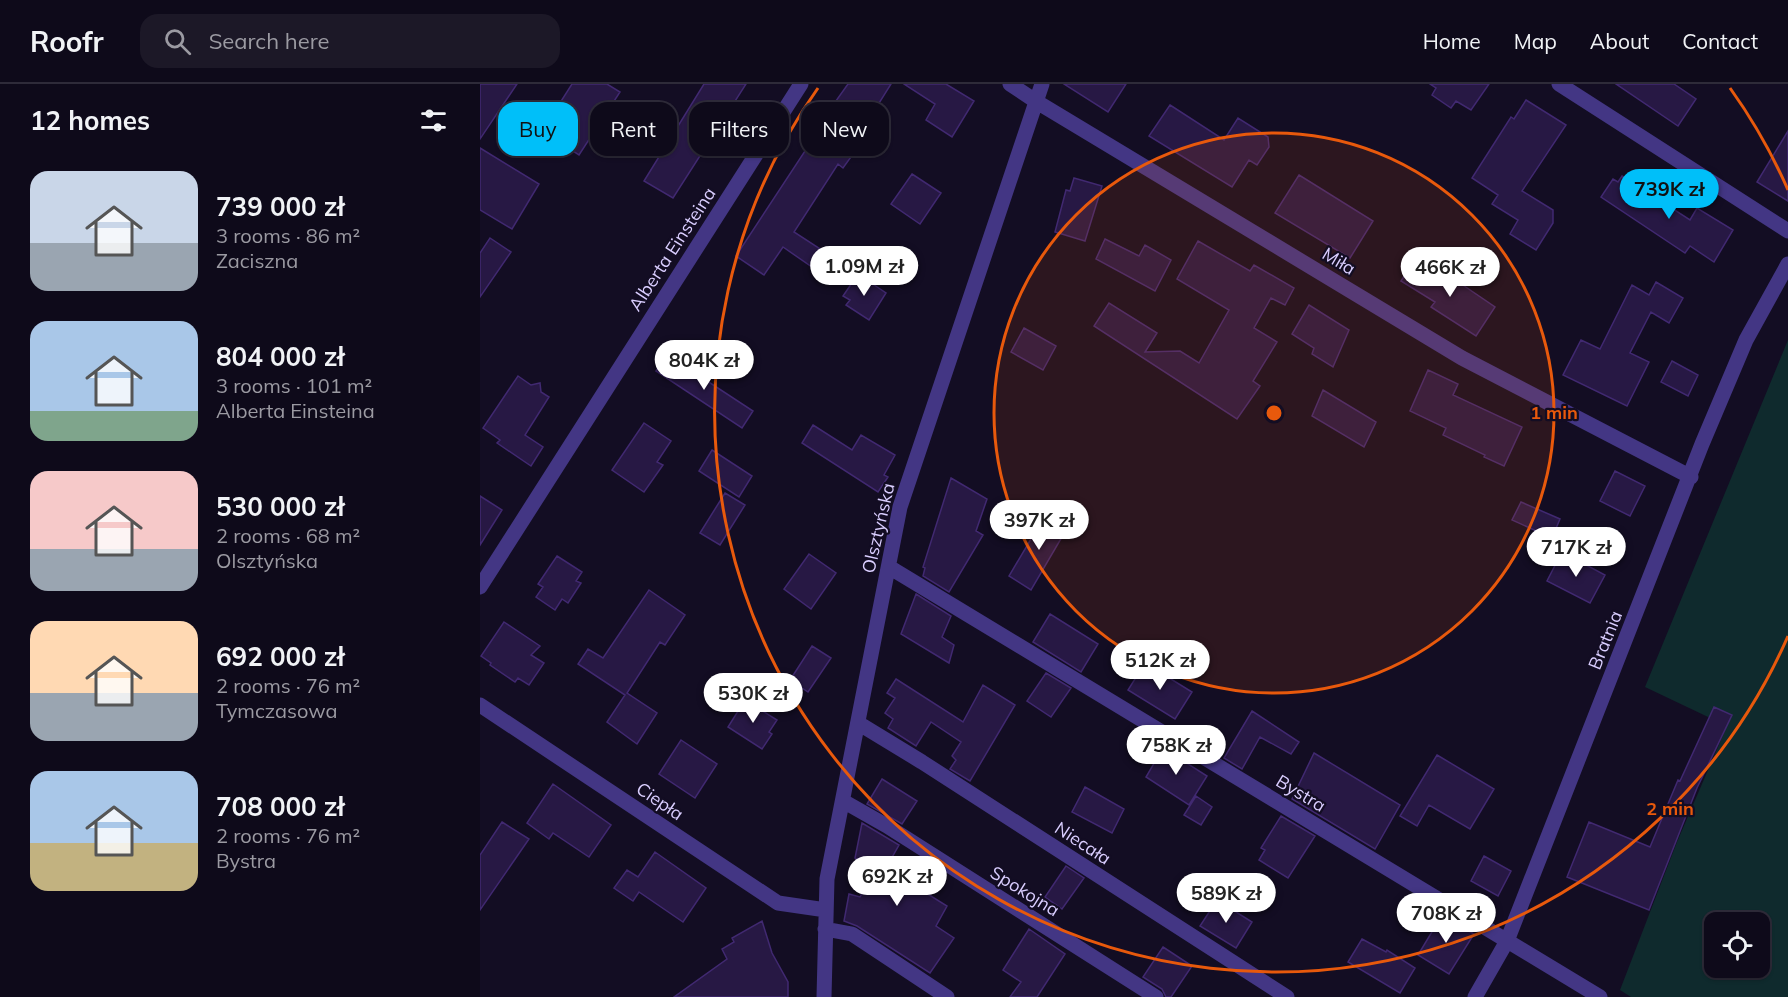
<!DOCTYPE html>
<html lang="en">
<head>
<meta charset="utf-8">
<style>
  :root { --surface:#0e0a1a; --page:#1c1827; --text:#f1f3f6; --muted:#9b9aa2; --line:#2e2b39; --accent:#00bff9 }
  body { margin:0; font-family:Mulish,sans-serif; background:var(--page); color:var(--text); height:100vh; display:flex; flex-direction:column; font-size:22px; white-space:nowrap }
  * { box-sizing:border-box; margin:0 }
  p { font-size:20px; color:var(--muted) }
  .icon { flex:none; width:33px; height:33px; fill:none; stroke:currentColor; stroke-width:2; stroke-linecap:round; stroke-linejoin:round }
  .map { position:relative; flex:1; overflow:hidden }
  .side { display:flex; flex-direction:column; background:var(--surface); width:480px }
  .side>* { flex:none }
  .banner { position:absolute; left:18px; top:18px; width:570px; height:54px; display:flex; gap:12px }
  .controls { position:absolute; left:1224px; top:828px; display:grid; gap:12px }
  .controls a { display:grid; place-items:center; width:66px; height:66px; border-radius:12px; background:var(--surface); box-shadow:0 2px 4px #0004,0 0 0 2px var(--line); font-size:30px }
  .price { position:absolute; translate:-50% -51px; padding:0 14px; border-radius:21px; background:#fff; color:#222; font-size:20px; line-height:39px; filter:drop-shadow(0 2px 3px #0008) }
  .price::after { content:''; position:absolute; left:50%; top:36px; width:18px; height:14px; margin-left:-9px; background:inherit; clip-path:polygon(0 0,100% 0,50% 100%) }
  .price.on { background:var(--accent); color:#111 }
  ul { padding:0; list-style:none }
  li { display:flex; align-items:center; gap:18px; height:150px; padding:0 30px }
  li span { display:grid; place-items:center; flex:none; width:168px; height:120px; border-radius:18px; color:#555 }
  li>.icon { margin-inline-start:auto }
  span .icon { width:72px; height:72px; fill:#fffc; stroke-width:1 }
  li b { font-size:26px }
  h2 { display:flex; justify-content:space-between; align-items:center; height:72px; padding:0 30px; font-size:26px }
  .chip { padding:0 21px; border-radius:18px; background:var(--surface); box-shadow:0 2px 4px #0004,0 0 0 2px var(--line); font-size:21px; line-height:54px }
  .chip.on { background:var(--accent); color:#111 }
  header { display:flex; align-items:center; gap:36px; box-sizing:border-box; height:84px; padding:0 30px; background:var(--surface); border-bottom:2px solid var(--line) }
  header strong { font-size:28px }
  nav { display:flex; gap:33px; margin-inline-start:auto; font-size:21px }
  .search { width:420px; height:54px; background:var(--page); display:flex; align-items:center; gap:15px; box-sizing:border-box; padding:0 21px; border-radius:18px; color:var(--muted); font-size:22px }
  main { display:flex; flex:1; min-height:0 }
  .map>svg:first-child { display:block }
  .green { fill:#0f2a2d; fill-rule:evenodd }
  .building { fill:#271844; stroke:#412971; stroke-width:1.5 }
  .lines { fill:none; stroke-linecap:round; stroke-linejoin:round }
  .minor { stroke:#433684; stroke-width:15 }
  .ring { fill:none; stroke:#e8590c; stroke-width:3 }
  .labels { text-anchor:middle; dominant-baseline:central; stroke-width:4.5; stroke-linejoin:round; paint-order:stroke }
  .street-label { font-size:18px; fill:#daceff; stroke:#130d23 }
  .centre { fill:#e8590c; stroke:#130d23; stroke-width:3 }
  .ring-label { font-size:18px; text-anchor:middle; font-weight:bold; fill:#e8590c; stroke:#130d23; stroke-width:4.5; stroke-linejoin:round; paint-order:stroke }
</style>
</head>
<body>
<header>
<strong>Roofr</strong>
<div class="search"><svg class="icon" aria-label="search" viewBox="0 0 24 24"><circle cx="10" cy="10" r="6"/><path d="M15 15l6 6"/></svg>Search here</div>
<nav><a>Home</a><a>Map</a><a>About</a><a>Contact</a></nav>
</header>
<main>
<section class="side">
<h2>12 homes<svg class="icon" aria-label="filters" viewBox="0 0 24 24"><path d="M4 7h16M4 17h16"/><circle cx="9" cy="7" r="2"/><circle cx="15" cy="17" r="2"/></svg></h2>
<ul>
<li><span style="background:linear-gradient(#c9d6e8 60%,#9aa5b1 0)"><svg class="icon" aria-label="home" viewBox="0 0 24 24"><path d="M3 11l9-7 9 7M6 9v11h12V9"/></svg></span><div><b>739 000 zł</b><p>3 rooms · 86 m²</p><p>Zaciszna</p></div></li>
<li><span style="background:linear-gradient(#a9c7e8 75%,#7fa58c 0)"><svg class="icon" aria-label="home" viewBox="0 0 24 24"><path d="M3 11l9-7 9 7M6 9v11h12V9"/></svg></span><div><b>804 000 zł</b><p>3 rooms · 101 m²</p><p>Alberta Einsteina</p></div></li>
<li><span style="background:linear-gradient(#f6c9c9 65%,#9aa5b1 0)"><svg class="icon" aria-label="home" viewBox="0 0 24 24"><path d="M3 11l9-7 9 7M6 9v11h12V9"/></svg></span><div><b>530 000 zł</b><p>2 rooms · 68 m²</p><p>Olsztyńska</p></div></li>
<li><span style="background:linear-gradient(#ffd9b3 60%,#9aa5b1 0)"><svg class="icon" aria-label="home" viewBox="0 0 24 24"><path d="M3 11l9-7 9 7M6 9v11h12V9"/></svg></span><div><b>692 000 zł</b><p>2 rooms · 76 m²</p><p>Tymczasowa</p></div></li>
<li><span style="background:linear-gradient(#a9c7e8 60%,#c2b280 0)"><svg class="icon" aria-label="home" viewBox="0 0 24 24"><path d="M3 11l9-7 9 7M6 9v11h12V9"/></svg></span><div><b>708 000 zł</b><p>2 rooms · 76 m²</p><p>Bystra</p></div></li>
</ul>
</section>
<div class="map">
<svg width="1308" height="913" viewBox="0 0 1308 913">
  <rect width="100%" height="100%" fill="#130d23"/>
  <path class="green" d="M1308,256V913H1151L1140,906L1197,758L1247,642L1165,603ZM1234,838H1280V884H1234Z"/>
  <path class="building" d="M0,0H37L0,55Z
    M92,0H127L140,8L99,71L62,47Z
    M224,0H266L193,114L164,97Z
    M368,0H411L379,51L384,55L363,84L358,80L314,148L351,172L342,190L303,163L284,191L256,172L329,61L326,59Z
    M424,0H466L494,17L472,53L446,36L455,20Z
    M584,0H646L628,28Z
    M950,0H1009L991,26L976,17L971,24L952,11L956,4Z
    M1136,0H1194L1216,15L1198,42Z
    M1046,16L1086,41L1042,107L1073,126V139L1056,166L1030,150L1038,136L1012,120L1018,111L992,94L1031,33L1034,35Z
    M690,21L744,56L758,34L788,53L789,63L777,81L769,76L752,103L669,52Z
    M1308,47V117L1277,98Z
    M0,64L59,100L32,145L0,126Z
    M432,90L461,109L440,140L411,120Z
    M819,91L893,137L870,174L795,129Z
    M1142,92L1210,136L1217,124L1253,146L1234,178L1210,162L1205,169L1121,113L1133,95L1138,98Z
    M594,94L622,102L605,157L575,148L586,106L590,107Z
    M10,154L31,168L0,213V169Z
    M625,155L659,172L665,161L691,176L675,207L616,175Z
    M718,157L770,187L774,181L814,204L805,221L791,214L774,244L797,258L773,297L780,302L757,335L614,242L629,219L677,249L665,268L700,267L719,279L749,226L697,195Z
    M934,177L968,198L971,193L1015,223L996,252L951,223L955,218L921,197Z
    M378,190L406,209L389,236L366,221L370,216L363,212Z
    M1176,198L1203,214L1189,239L1171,228L1150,269L1169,278L1147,322L1083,291L1101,256L1120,265L1152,201L1169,211Z
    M829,221L869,246L853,283L832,270L834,264L812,250Z
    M544,244L576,262L563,286L531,268Z
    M186,270L273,327L262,344L176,287Z
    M1192,277L1218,291L1208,312L1181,298Z
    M948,286L978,300L973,311L1042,343L1024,382L1004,373L1005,371L963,351L966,344L930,327Z
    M38,292L51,301L60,299L61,308L69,313L45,351L63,363L51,382L17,359L20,356L3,344Z
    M843,306L896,338L884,363L832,332Z
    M164,339L191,357L177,378L183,381L164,408L132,386Z
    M333,341L372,366L381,351L415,371L404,391L408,393L398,408L322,359Z
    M232,366L272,392L259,413L219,387Z
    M1135,387L1165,402L1150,432L1120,417Z
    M471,394L507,415L496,447L503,451L469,508L443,492L445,484L443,483Z
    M245,409L265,421L240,461L220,449Z
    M0,412L22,426L0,461Z
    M1041,418L1080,435L1072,454L1032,436Z
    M567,428L589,441L551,506L529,492Z
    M1082,468L1125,491L1110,519L1067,497Z
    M329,470L356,489L331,525L304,505Z
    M77,472L102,488L96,497L101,499L88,519L82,515L75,526L56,513L63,503L58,500Z
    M169,506L205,531L185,561L180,558L147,609L177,629L157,660L127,638L145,611L98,580L108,565L123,574Z
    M436,510L471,532L462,553L474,561L469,579L421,550Z
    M570,530L618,560L601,588L553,558Z
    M24,538L60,562L51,571L64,579L49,601L38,594L35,598L10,581L11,579L1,572Z
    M332,562L351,574L328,608L310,596Z
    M665,579L712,608L695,635L648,606Z
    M566,589L591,604L571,633L547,617Z
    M416,595L483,638L503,601L535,621L490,697L470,685L476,676L472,672L481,658L451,638L436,662L408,644L413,635L405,629L415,614L407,609Z
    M265,616L297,636L289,648L292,650L282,665L248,643Z
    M1234,623L1252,631L1217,704L1169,826L1087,793L1109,738L1170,763L1198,696L1200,697Z
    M772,627L819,658L811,670L780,653L762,685L744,674Z
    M201,656L237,680L215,714L179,690Z
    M683,664L727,692L709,721L666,693Z
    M834,669L920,721L895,765L812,715Z
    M957,671L1014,705L990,745L949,721L937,742L920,732Z
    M402,695L437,717L422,740L387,720Z
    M73,700L131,741L109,773L73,749L69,755L47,739Z
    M605,703L644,725L632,749L592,728Z
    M716,712L732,723L721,741L704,731Z
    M801,732L835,752L808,794L779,776L785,766L781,764Z
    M22,738L49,755L0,826V771Z
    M382,739L419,761L406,784L467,822L456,842L474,854L450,889L377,842L364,837L369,810L380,813L398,784L375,774Z
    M175,768L226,804L203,838L159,808L153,817L134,804L147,786L158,793Z
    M1004,772L1031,787L1018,812L991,797Z
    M586,782L604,794L582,825L565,813Z
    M737,816L772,838L756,864L720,842Z
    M962,831L994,850L969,890L938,871Z
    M282,837L292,869L308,898V913H194L247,875L242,865L254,858L252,854Z
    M549,845L585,870L557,913H530L541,898L523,886Z
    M882,855L906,868L907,866L935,884L920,909L868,878Z
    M683,863L712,882L691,913H686L682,905L663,893Z"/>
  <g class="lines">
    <path class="minor" d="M530,0L557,18L982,274L1211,393
      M1079,0L1308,147
      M409,483L1120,913
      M0,503L321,0
      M0,621L298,819L346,826
      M378,639L442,678L807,913
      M363,717L407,742L676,913
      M345,845L372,850L467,913
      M344,913L347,795L420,423L562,0
      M995,913L1027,857L1222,360L1266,256L1308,180"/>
  </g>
  <circle cx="794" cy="329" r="280" fill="#e8590c" fill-opacity=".12"/>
  <g class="ring">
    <circle cx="794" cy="329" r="280"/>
    <path d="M1308 552A560 560 0 1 1 338 4M1250 4A560 560 0 0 1 1308 106"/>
  </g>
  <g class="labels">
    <g class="street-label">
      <text transform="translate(192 165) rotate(-57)">Alberta Einsteina</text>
      <text transform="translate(859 177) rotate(31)">Miła</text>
      <text transform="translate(398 444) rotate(-77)">Olsztyńska</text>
      <text transform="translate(1125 556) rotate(-68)">Bratnia</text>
      <text transform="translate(821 709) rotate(31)">Bystra</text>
      <text transform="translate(180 717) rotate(34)">Ciepła</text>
      <text transform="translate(603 759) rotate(33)">Niecała</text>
      <text transform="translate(545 807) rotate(32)">Spokojna</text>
    </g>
  </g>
  <circle cx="794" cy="329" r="9" class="centre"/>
  <g class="ring-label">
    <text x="1074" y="335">1 min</text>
    <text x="1190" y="731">2 min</text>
  </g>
</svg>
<div class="controls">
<a><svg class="icon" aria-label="locate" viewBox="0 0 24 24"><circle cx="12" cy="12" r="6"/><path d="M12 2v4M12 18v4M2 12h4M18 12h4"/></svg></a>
</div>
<b class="price on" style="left:1189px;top:136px">739K zł</b>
<b class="price" style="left:384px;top:213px">1.09M zł</b>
<b class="price" style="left:970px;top:214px">466K zł</b>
<b class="price" style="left:224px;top:307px">804K zł</b>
<b class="price" style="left:559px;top:467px">397K zł</b>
<b class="price" style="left:1096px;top:494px">717K zł</b>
<b class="price" style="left:680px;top:607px">512K zł</b>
<b class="price" style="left:273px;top:640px">530K zł</b>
<b class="price" style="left:696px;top:692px">758K zł</b>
<b class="price" style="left:417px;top:823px">692K zł</b>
<b class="price" style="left:746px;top:840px">589K zł</b>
<b class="price" style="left:966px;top:860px">708K zł</b>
<div class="banner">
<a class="chip on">Buy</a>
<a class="chip">Rent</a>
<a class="chip">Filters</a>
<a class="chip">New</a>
</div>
</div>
</main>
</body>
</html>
